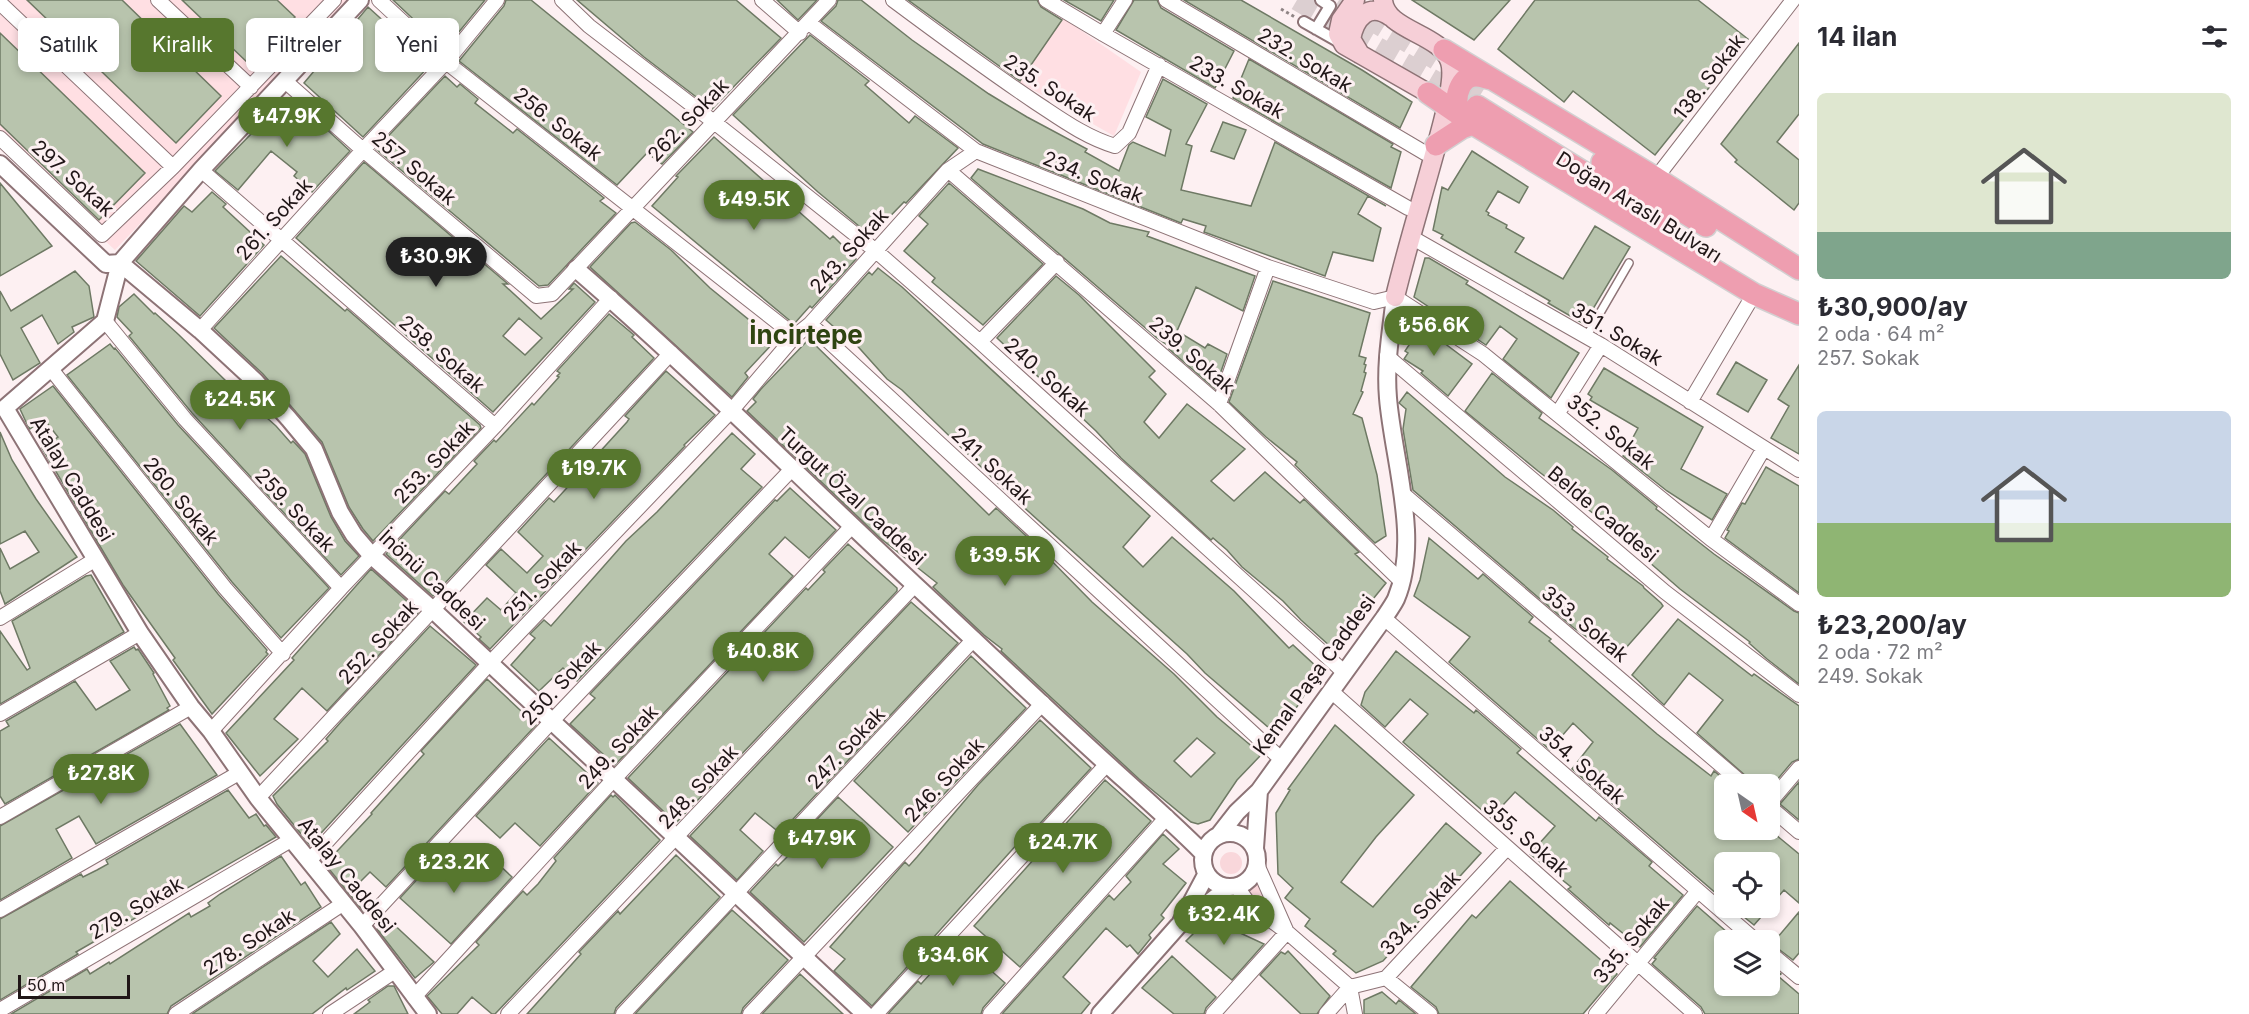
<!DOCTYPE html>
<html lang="tr">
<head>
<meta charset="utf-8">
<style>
  :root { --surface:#fff; --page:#f7f7f7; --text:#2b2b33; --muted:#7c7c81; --accent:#57772e }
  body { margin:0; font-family:Inter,sans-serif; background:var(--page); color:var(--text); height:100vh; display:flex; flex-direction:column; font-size:22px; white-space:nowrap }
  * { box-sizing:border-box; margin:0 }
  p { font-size:20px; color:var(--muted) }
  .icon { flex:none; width:33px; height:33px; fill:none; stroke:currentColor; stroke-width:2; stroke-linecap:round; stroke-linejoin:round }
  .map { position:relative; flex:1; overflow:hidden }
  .panel { display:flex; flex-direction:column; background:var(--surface); width:450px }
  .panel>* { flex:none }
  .guide { position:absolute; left:18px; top:18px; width:570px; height:54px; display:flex; gap:12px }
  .needle { width:39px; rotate:146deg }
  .buttons { position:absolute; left:1714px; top:774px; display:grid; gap:12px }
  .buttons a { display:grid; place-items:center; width:66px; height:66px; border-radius:9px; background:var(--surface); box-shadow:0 3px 9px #0003; font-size:30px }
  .scale { position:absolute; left:18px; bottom:15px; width:112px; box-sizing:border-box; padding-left:6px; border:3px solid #201617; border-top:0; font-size:16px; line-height:21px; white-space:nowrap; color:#201617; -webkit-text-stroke:4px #fdf0f2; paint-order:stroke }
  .price { position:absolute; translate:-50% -51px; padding:0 14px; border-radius:21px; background:var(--accent); color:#fff; font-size:20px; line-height:39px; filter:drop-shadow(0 2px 3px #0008) }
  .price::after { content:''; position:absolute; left:50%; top:36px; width:18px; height:14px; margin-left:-9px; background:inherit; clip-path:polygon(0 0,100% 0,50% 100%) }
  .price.active { background:#222; color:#fff }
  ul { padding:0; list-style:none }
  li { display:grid; align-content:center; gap:12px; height:318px; padding:0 18px }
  li span { display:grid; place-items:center; height:186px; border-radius:9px; color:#555 }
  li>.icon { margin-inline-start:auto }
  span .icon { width:108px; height:108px; fill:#fffc; stroke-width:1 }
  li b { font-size:26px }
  h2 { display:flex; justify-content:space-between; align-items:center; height:72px; padding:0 18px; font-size:26px }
  .pill { padding:0 21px; border-radius:9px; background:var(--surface); box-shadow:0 3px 9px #0003; font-size:21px; line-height:54px }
  .pill.active { background:var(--accent); color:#fff }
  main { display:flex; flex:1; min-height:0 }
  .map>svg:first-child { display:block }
  .built { fill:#ffdfe3 }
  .green { fill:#f9d7db }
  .building { fill:#b8c4ad; stroke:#6e7964; stroke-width:1.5; fill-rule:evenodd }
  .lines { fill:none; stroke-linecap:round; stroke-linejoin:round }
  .primary-tunnel { stroke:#dccfd1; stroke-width:21; stroke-dasharray:21 10; stroke-linecap:butt }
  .service-casing { stroke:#8d7376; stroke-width:10 }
  .pedestrian-casing { stroke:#8d7376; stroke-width:14 }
  .minor-casing { stroke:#8d7376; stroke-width:16 }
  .tertiary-casing { stroke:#8d7376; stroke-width:20 }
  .secondary-casing { stroke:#8d7376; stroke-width:21 }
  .primary-casing { stroke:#d2d0d1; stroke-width:24 }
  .path { stroke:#8f8485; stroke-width:3; stroke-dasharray:3 3; stroke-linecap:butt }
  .service { stroke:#fff; stroke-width:7 }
  .pedestrian { stroke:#fff; stroke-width:10 }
  .minor { stroke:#fff; stroke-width:14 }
  .tertiary { stroke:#fff; stroke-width:16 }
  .secondary { stroke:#f6cfd7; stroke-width:18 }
  .primary { stroke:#ee9eb0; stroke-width:21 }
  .labels { text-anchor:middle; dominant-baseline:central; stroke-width:6; stroke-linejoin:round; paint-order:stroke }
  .street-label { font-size:20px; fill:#201617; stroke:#fdf0f2 }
  .district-label { font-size:26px; font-weight:bold; fill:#2f4411; stroke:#fdf0f2 }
</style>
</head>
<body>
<main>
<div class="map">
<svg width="1799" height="1014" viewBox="0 0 1799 1014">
  <rect width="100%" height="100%" fill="#fdf0f2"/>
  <path class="built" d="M0,0H353L115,250L0,145Z
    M1063,18L1141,72L1114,136L1019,82Z"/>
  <path class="green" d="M1220 863a11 11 0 1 1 22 0a11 11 0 1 1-22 0Z
    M1256,876L1260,878L1268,912L1240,892Z"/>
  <path class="building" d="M27,0H122L221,96L176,143Z
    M182,0H277L295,17L249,64Z
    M393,0H485L445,49Z
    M506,0H531L693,132L662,164L647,153L617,185L459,61L504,6Z
    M577,0H736L781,38L712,109L644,57Z
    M777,0H817L798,20Z
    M838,0H861L912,40L989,94L1027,117L1087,149L1085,152L1119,171L1129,145L1133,142L1165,156L1171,130L1146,117L1163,79L1207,104L1186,144L1192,146L1181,190L1251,206L1275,142L1386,206L1368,196L1358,214L1381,228L1373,261L1333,252L1325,276L1204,232L1206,226L1183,219L1181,223L983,144L821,21L836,6Z
    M908,0H1037L1041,7L1062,20L1020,81Z
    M1064,0H1114L1101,21Z
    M1134,0H1157L1161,8L1234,51L1215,88L1116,30Z
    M1184,0H1241L1362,70L1412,102L1400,128Z
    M1412,0H1510L1474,40Z
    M1535,0H1698L1748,39L1655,155L1573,91L1564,102L1498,49Z
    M368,7L431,64L363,137L304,83Z
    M0,33L145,173L99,220L0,124Z
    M810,35L869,81L865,85L909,123L915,116L958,148L906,203L904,202L871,236L818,192L733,115Z
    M1799,43V114L1777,142L1799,160V203L1794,210L1735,162L1737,160L1721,144Z
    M1249,59L1393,144L1391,147L1401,152L1391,188L1233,98Z
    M445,76L457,87L460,84L478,99L475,103L513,133L517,129L604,198L600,201L616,213L548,285L539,286L376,149Z
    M285,99L322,125L350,151L312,192L294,176L297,172L271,151L238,190L215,171Z
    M1223,122L1246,130L1234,159L1211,151Z
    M714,137L830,239L833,236L856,259L812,308L810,306L794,324L652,206L678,177L676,176Z
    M1472,151L1528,187L1519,203L1498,191L1486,211L1489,213L1488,215L1507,225L1506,228L1524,238L1515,252L1563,279L1595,226L1630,247L1584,324L1548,303L1550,301L1441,238L1443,235L1433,230L1442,187L1448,190Z
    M364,162L508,284H503L541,319L573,289H569L574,283L595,302L493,412L296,238ZM519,318L542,338L525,355L503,336Z
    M978,169L1083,209L1110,223L1149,232L1147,236L1255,276L1243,311L1196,287L1177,331L1205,348L1208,344L1227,354L1215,389L1169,349L1170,347L1157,338L971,178Z
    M0,183L52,246L0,276Z
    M949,183L1043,264L983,325L932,282L935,278L904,251L928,224L919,216Z
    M212,192L226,204L223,207L264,245L200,316L136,261L184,206L192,212Z
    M635,222L671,250L710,288L775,341L745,373L748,377L732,397L590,267L631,223Z
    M281,256L345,311L347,309L480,425L481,428L373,541L363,529L349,507L322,442L263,374L214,328Z
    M1425,258H1429L1468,281L1466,284L1579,353L1551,398L1503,359L1517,339L1500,326L1486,345L1414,297Z
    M878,268L902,287L1150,516L1123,547L1143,567L1172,537L1234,591L1289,648L1293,645L1319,669L1299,704L1276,734L1205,673L1187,654L1009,494L902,390L887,379L852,340L850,341L826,320L869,272L872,275Z
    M75,271L89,286L94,317L72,327L74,332L58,344L42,315L21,328L40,363L13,380L0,354V291L11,311Z
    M1056,276L1079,295L1155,371L1149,377L1166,394L1144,422L1159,438L1187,404L1245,449L1211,481L1234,501L1265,472L1300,503L1304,499L1359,552L1355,554L1386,583L1334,647H1331L1301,620L1283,601L1242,567L1227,550L1213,538L1211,540L1121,458L1096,431L997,338Z
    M1273,281L1370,313L1359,356L1366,358L1364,364L1366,365L1364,372L1366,373L1361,391L1363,392L1353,414L1362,418L1377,475L1386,536L1375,543L1295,465L1297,462L1266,437L1229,402Z
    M134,294L154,314L155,313L179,335L226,381L276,426L291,443L293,441L305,454L331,517L345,541L359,556L341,575L192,413L129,336L132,333L117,317L119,307Z
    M1404,313L1472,364L1448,396L1421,373L1423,371L1404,359L1408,353L1405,351L1409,345L1406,343L1410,332L1402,325Z
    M609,314L634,335L632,337L654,358L433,596L386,554L445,491L449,494L477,464L474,461L494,440L496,442L532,403L534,405L559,377L557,376L560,373L557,371Z
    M809,339L989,515L996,508L1038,547L1092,602L1174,674L1217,717L1255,749L1260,756L1237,780L1210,820L1198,824L1191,822L1139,779L1001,651L1002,649L984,635L933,587L937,583L880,538L747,411L756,402L753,399L761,389ZM1197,738L1215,753L1191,777L1174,761Z
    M110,344L114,349L115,348L178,425L329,588L281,638L232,582L67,375Z
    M1736,362L1767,380L1748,412L1717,394Z
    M1799,365V454L1771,438L1789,406L1778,399Z
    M1604,368L1703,427L1681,469L1727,494L1712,520L1667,491L1623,456L1638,428L1590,400L1592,397L1588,394Z
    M666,371L715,415L684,445L685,446L490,649L479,639L481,637L464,622L487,598L501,610L516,593L486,565L501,549L527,573L543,556L518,532L549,498L554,502L627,422L629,419L625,416Z
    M1492,373L1542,413L1539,418L1612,470L1657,507L1656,509L1664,515L1714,554L1794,611L1799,613V684L1767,659L1749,643L1750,642L1680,589L1594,514L1538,471L1465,411Z
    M53,386L218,594L267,650L266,652L268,654L212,714L173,660L175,658L123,585L42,448L58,437L44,419L30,429L26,422L20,409Z
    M1407,392L1505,477L1553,510L1573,527L1572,529L1608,557L1607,559L1643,586L1644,588L1661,603L1663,606L1617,658L1574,628L1413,490L1403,429L1406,409L1399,403Z
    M0,432L12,460L36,499L77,557L5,604L0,591V548L10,569L39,552L25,531L0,544Z
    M732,433L755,454L741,469L762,487L577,681L563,668L539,691L511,665L535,638L530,634L544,620L551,626L626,541L657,512Z
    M1766,467L1799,486V593L1725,538L1729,531L1727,530L1742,503L1745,504Z
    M790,488L836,530L809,558L785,537L769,554L793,576L615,765L570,724L595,698L590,694L775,500L777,501Z
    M1429,538L1478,579L1483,574L1533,617L1529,622L1551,639L1549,641L1657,734L1711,776L1714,771L1725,780V830H1770L1799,854V903L1784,890L1770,906V862H1725V901L1572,769L1593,742L1573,723L1550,750L1449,662L1470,637L1414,596L1420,580Z
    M848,544L897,588V591L676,823L628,778L806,588L808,590L825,572L823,570Z
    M371,569L419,612L327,711L302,688L274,719L298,739L260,776L226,733L294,660L292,658Z
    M91,575L124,632L0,704V631L27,670L30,668L12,621L86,576Z
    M911,602L958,643L780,833L755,813L740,830L763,851L737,880L690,836Z
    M1678,619L1752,676L1754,674L1799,706V759L1792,762L1770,788V784H1755L1697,733L1723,700L1708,688L1689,673L1664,705L1632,675Z
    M430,626L476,665L310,845L277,804L273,796L328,741L326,739L340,723Z
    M134,647L136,650L138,649L154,673L153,674L170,706L167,708L169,710L5,804L0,796V731L9,726L6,721L75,681L96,710L130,690L110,661Z
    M1396,651L1474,713L1476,710L1521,749L1517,753L1596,821L1599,817L1652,862L1649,866L1683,895L1640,947L1610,923L1609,925L1568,889L1571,887L1530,854L1555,826L1515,792L1491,818L1403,742L1428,714L1410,699L1385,727L1361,705L1365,692Z
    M971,656L1026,708L908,832L854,781Z
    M487,679L536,725L386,887L370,872L358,884L374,900L363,911L325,864L372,814L371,813L424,754L421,751Z
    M1040,720L1091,768L1033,831L1028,832L872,1006L834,971L845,959L830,947L905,862L909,866L917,857L978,785Z
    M180,724L217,775L96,844L79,816L56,829L72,858L0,900V826Z
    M1335,725L1414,795L1376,837L1341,882L1373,907L1446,823L1481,853L1383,961L1356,973L1333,954L1336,951L1305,926L1310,919L1285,898L1293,888L1278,874L1276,813L1290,790L1288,789Z
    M549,738L598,783L540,846L515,823L500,838L476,816Z
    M1105,780L1151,821L1020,967L974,926Z
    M1799,782V820L1780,804Z
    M228,790L249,818L256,814L264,826L266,825L276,837L76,952L78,954L0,1000V919L81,874L83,877L97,870L108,864L106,860Z
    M611,795L613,797L615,795L660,840L495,1014H492L472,997L457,1014H442L427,996L479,945L476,942L523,891L527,895L538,884L556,861L554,858Z
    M838,797L893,847L804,942L750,892L776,864L778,866L796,848L793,845Z
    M1163,834L1179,849L1163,864L1186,883L1161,915L1164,918L1149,935L1151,938L1138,954L1130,945L1127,947L1106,928L1063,977L1090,1003L1081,1014H1002L1109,895L1114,900L1131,882L1126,876Z
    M446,848L476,876L494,860L512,877L451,944L400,898Z
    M676,855L720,897L616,1008L614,1014H527L581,954L579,952L618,911L620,914Z
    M281,856L301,885L305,882L321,907L171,1006L167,1014H11L87,969L90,974L109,962L110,964L189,913L191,917L210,906L208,903L220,894Z
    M1510,881L1617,974L1583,1014H1439L1436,1007L1411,987L1472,915L1476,918Z
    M1697,906L1736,940H1725V986H1770V965L1781,974L1778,976L1799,994V1014H1705L1701,1007L1652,964L1656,959L1654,958Z
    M1733,908H1769L1754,925Z
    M732,910L788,960L743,1008L741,1014H635Z
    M1799,912V953L1793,960L1772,944Z
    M1212,915L1236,931L1264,944L1232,980L1186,941Z
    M388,919L434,962L415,978L377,929Z
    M331,922L340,934L313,961L328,977L357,949L375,971L347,990L346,988L312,1014H192Z
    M959,942L1005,983L983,1008L981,1014H888L918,981L921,984Z
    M1288,951L1330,996L1317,1014H1301L1260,975L1281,952L1285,954Z
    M1172,956L1216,997L1206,1008L1204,1014H1174L1142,988Z
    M800,974L843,1014H762Z
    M388,986H394L408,1014H354L370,1002L368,1000Z
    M1382,992L1396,1004L1399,1000L1416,1014H1364V1000Z"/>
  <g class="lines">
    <path class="primary-tunnel" d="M1297,0L1477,106
      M1339,0L1484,89"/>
    <defs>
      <path id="service" d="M1586,337L1629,263"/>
      <path id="pedestrian" d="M1304,22L1341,43
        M1316,29L1330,6L1321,0"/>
      <path id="minor" d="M158,0L251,87
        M379,0L446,62L795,336
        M562,0L589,26L714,122L876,251L980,342L1345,673
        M762,0L800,33
        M893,0C940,35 986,69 1035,102C1061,119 1085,137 1115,146L1129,133L1159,65
        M1046,0L1103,34L1408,208
        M1166,0L1425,153
        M0,3L173,167
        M809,23L976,151L1268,267L1374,302L1395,297L1483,354L1711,539L1799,604
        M1103,34L1125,0
        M285,81L363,150L536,296L552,294L829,0
        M0,138L102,235L173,167L334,0
        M201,170L495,426
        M948,170L1219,404L1401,581
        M1656,178L1793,0
        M1411,237L1601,345L1799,470
        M105,321L185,419L341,588
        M810,324L1281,759
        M200,330L363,150L446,62L497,0
        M980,342L1057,262
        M1387,356L1665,592L1799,695
        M51,369L225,588L283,654
        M1690,402L1754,294
        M1219,404L1268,267
        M1558,413L1601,345
        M1402,493L1743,784
        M1711,539L1764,448
        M0,618L96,559
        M1384,618L1755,940
        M1331,691L1695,1014
        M0,714L140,633
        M211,731L341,588L495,426L611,298
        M258,798L671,353
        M1770,802L1799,768
        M1770,807L1799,832
        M0,817L191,707
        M1257,859L1259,869L1286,930
        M309,861L490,663L732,410L795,336L810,324L948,170L976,151
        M1237,887L1250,905L1287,932L1350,987L1355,1014
        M0,910L239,773
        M362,926L551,722L791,470
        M1770,953L1799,977
        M1386,978L1430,1014
        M414,997L614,779L852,526
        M0,1010L291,840
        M176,1014L344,903
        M330,1014L395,971
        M508,1014L915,585
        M623,1014L974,639
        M750,1014L1043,703
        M876,1014L1107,764
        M990,1014L1167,817
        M1213,1014L1287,932
        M1326,1014L1350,987L1386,978L1507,848
        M1596,1014L1697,892"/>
      <path id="tertiary" d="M360,0L201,170L120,263L105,321L5,408L140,633L191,707L211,731L258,798L362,926L428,1014
        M0,164L106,264L120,263L200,330L255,381L289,419L314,449L340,512L354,535L372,556L434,611L865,1014
        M576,269C693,370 801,479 914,584C979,644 1042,705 1107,764C1139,793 1172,822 1203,853
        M1203 860a27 27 0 1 1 54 0a27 27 0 1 1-54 0Z
        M1219,835L1237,812L1259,791L1384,618C1388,612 1393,605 1396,599C1421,540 1393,459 1388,398C1385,364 1391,331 1395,297
        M1255,848L1259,791
        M1181,922L1206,875
        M1100,1014L1178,926L1228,888"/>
      <path id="secondary" d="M1355,0L1341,20L1338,34L1344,45L1428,93
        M1383,0C1385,31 1441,33 1450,62C1455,77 1446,109 1442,125C1427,183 1409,239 1395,297
        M1360,54L1351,39C1355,18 1369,1 1391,17"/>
      <path id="primary" d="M1444,50L1656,178L1799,269
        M1428,93L1473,124L1754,294L1799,314
        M1477,106L1665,223
        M1469,120L1457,105C1456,93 1461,76 1476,76C1481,76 1486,78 1491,79
        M1436,145L1462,128L1473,124
        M1602,162L1706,226"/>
    </defs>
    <use href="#service" class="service-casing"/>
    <use href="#pedestrian" class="pedestrian-casing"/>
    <use href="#minor" class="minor-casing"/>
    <use href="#tertiary" class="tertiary-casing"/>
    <use href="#secondary" class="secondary-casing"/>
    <use href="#primary" class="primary-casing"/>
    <path class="path" d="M1281,9L1295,17"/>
    <use href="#service" class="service"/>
    <use href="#pedestrian" class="pedestrian"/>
    <use href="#minor" class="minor"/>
    <use href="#tertiary" class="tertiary"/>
    <use href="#secondary" class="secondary"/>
    <use href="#primary" class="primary"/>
  </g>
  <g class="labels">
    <g class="street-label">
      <text transform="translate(1305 60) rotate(31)">232. Sokak</text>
      <text transform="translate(1709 77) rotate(-52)">138. Sokak</text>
      <text transform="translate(1237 87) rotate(30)">233. Sokak</text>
      <text transform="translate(1050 88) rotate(33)">235. Sokak</text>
      <text transform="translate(688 120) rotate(-46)">262. Sokak</text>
      <text transform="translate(558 124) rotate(38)">256. Sokak</text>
      <text transform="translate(414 168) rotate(40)">257. Sokak</text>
      <text transform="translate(1093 177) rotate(22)">234. Sokak</text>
      <text transform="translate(73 178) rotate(42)">297. Sokak</text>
      <text transform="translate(1639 207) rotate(32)">Doğan Araslı Bulvarı</text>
      <text transform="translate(274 219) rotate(-48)">261. Sokak</text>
      <text transform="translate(849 251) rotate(-48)">243. Sokak</text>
      <text transform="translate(1617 334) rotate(31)">351. Sokak</text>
      <text transform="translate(442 354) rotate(41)">258. Sokak</text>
      <text transform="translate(1192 355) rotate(41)">239. Sokak</text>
      <text transform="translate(1047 377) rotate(42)">240. Sokak</text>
      <text transform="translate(1611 432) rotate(39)">352. Sokak</text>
      <text transform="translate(434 462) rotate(-46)">253. Sokak</text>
      <text transform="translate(992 466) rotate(43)">241. Sokak</text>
      <text transform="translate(72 479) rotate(59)">Atalay Caddesi</text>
      <text transform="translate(852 496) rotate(43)">Turgut Özal Caddesi</text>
      <text transform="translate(181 501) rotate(51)">260. Sokak</text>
      <text transform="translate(295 510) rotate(47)">259. Sokak</text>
      <text transform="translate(1603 514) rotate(40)">Belde Caddesi</text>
      <text transform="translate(432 580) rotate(43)">İnönü Caddesi</text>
      <text transform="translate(542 581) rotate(-46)">251. Sokak</text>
      <text transform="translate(1585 624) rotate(40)">353. Sokak</text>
      <text transform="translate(378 642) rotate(-47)">252. Sokak</text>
      <text transform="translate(1314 675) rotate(-54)">Kemal Paşa Caddesi</text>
      <text transform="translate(561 683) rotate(-47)">250. Sokak</text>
      <text transform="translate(618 747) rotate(-47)">249. Sokak</text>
      <text transform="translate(846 748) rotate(-47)">247. Sokak</text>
      <text transform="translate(1582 765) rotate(41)">354. Sokak</text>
      <text transform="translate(944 780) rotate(-47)">246. Sokak</text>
      <text transform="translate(698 787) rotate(-47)">248. Sokak</text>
      <text transform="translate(1526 838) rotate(41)">355. Sokak</text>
      <text transform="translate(347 875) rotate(51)">Atalay Caddesi</text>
      <text transform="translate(136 908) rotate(-30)">279. Sokak</text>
      <text transform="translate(1420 913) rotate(-47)">334. Sokak</text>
      <text transform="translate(1631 940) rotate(-50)">335. Sokak</text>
      <text transform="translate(249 942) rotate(-33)">278. Sokak</text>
    </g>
    <g class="district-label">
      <text x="806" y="334">İncirtepe</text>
    </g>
  </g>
</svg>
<div class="buttons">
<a><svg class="needle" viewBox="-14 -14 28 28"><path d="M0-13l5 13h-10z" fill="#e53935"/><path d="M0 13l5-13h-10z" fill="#7c7c81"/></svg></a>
<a><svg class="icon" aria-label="locate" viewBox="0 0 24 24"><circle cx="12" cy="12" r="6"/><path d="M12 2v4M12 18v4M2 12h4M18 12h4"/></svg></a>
<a><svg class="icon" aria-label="layers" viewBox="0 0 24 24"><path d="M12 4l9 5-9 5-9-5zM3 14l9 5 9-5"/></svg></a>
</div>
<div class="scale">50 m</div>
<b class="price" style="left:287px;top:148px">₺47.9K</b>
<b class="price" style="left:754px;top:231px">₺49.5K</b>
<b class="price active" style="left:436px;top:288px">₺30.9K</b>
<b class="price" style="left:1434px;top:357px">₺56.6K</b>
<b class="price" style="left:240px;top:431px">₺24.5K</b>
<b class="price" style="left:594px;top:500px">₺19.7K</b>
<b class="price" style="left:1005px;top:587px">₺39.5K</b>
<b class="price" style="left:763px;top:683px">₺40.8K</b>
<b class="price" style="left:101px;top:805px">₺27.8K</b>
<b class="price" style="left:822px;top:870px">₺47.9K</b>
<b class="price" style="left:1063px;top:874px">₺24.7K</b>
<b class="price" style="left:454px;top:894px">₺23.2K</b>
<b class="price" style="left:1224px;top:946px">₺32.4K</b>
<b class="price" style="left:953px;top:987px">₺34.6K</b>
<div class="guide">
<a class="pill">Satılık</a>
<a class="pill active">Kiralık</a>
<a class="pill">Filtreler</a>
<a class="pill">Yeni</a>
</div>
</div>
<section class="panel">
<h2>14 ilan<svg class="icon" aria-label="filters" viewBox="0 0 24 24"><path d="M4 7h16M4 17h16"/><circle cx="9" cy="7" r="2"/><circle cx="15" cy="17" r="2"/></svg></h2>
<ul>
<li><span style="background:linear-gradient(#dfe7d0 75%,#7fa58c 0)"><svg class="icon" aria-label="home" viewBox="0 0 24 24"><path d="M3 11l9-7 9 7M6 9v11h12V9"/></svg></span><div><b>₺30,900/ay</b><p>2 oda · 64 m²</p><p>257. Sokak</p></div></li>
<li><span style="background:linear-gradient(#c9d6e8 60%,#8fb573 0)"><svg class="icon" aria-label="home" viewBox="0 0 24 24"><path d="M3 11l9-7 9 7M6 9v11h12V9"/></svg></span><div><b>₺23,200/ay</b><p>2 oda · 72 m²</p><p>249. Sokak</p></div></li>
</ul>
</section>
</main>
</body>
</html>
